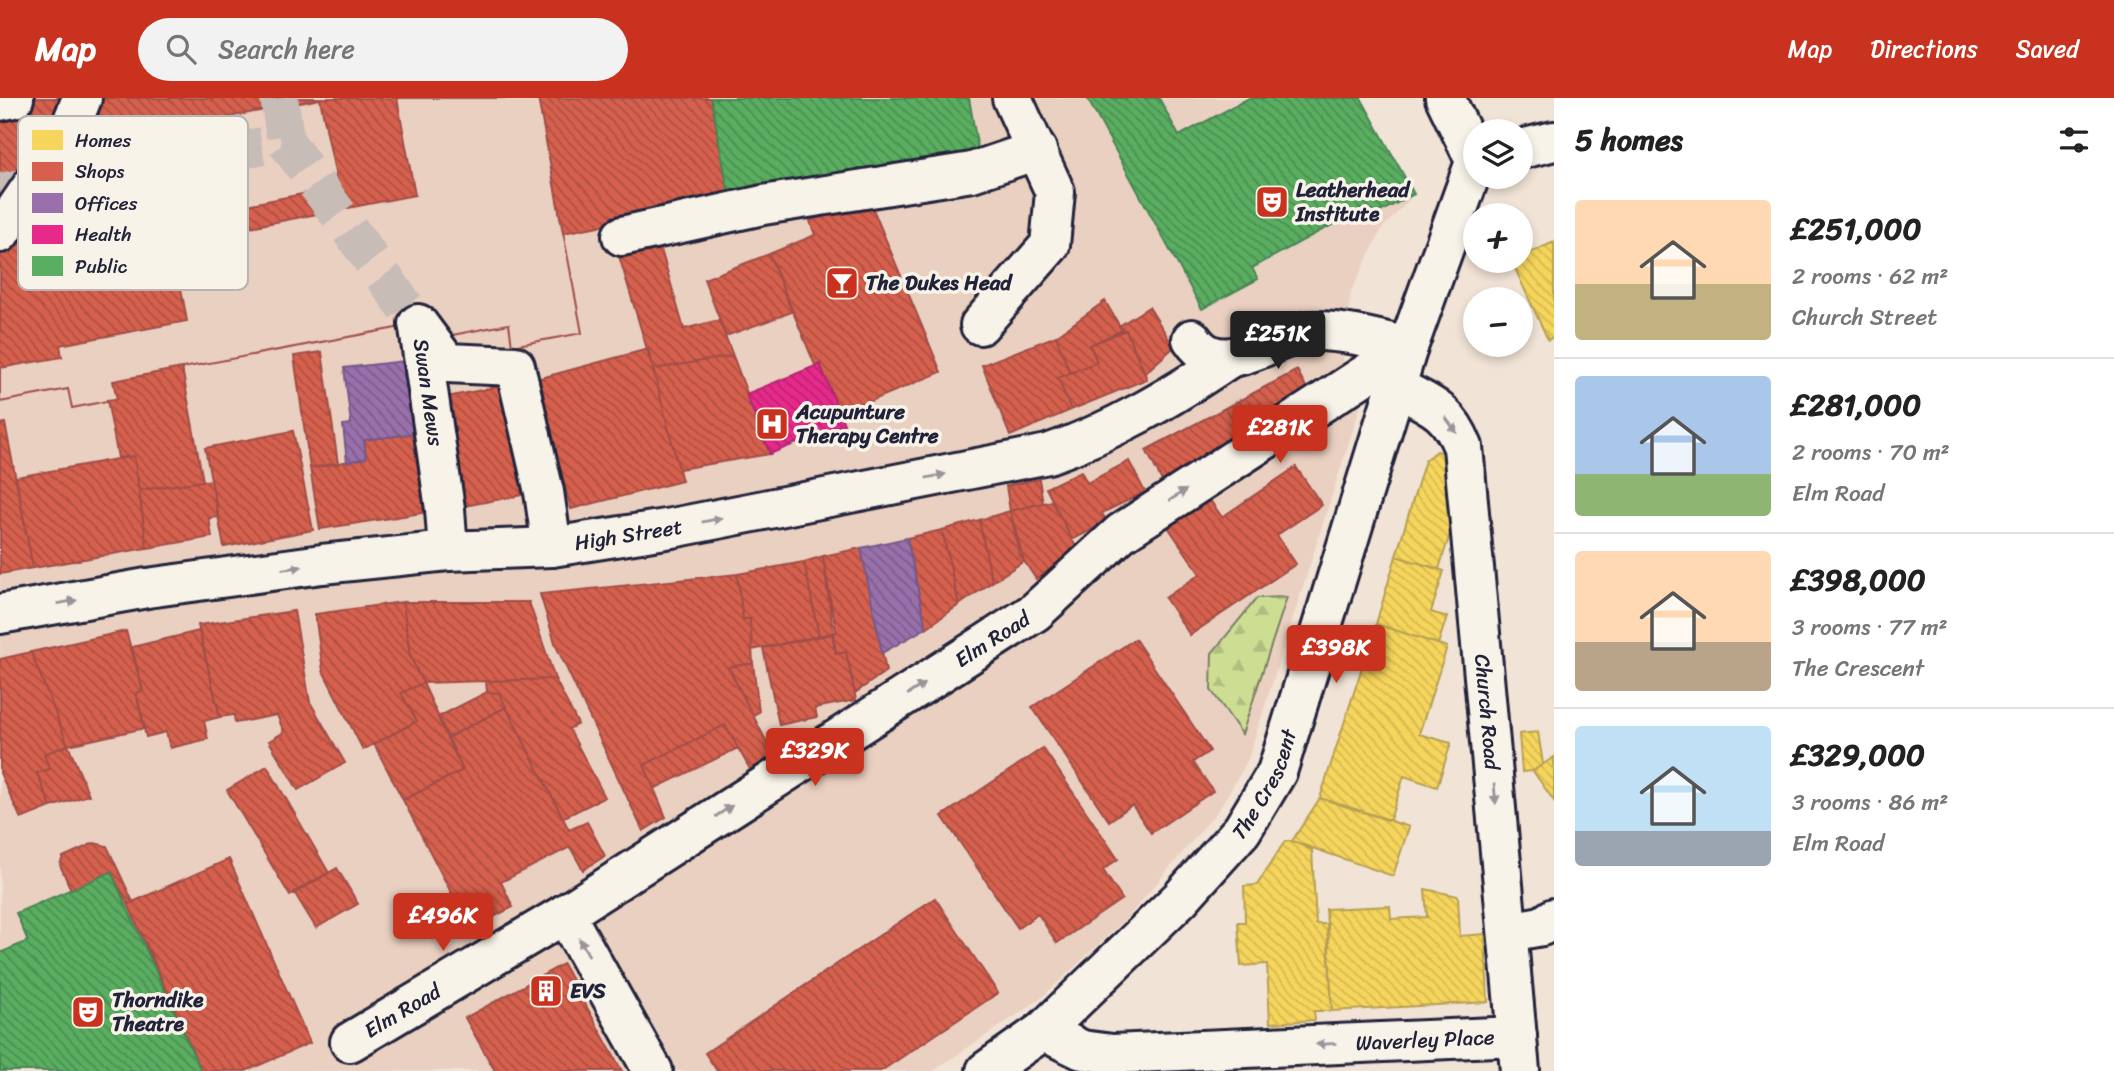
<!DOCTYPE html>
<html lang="en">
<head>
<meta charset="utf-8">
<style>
  :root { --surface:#fff; --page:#f2f2f2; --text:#222; --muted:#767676; --line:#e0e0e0; --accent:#c8321e }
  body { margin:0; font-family:Sriracha,sans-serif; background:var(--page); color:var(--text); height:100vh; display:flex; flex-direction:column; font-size:26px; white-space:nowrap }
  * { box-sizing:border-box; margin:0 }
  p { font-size:23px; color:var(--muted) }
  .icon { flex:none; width:38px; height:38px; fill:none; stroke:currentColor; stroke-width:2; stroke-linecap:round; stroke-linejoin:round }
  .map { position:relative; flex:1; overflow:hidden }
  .panel { display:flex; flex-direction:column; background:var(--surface); width:560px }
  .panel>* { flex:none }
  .tools { position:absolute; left:1463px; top:21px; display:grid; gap:14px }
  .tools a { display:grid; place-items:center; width:70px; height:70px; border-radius:50%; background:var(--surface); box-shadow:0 4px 10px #0003; font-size:35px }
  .price { position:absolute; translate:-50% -60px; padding:0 16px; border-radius:7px; background:var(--accent); color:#fff; font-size:23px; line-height:46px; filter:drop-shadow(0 2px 4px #0008) }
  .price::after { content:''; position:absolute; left:50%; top:42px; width:21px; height:16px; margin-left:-10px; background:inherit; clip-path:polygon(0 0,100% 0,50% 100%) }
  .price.selected { background:#222; color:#fff }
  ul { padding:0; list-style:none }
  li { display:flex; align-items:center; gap:21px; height:175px; padding:0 21px }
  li+li { border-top:2px solid var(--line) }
  li span { display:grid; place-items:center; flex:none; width:196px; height:140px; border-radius:7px; color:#555 }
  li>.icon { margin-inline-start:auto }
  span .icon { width:84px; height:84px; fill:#fffc; stroke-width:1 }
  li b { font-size:30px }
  h2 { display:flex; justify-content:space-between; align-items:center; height:84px; padding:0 21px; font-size:30px }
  header { display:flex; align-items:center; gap:42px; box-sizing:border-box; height:98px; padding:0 35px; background:var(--accent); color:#fff }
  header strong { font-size:33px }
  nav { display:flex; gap:38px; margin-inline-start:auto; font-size:24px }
  .search { width:490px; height:63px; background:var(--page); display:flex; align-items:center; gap:18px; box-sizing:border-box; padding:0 24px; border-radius:38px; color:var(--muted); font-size:26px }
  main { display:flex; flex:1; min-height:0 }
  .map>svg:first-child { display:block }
  .built { fill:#ead0c0 }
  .forest { fill:url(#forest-firs); stroke:#788066; stroke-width:2 }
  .homes { fill:url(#homes-back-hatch); stroke:#b69f52; stroke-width:2 }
  .shops { fill:url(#shops-back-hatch); stroke:#a04d48; stroke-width:2; fill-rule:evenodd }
  .offices { fill:url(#offices-back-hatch); stroke:#755989; stroke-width:2 }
  .health { fill:url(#health-back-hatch); stroke:#ac2772; stroke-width:2 }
  .public { fill:url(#public-back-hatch); stroke:#498456; stroke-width:2 }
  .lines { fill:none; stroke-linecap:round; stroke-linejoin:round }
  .minor-tunnel { stroke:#c8bcb7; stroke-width:38; stroke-dasharray:38 19; stroke-linecap:butt }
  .minor-casing { stroke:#22223b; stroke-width:44 }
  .major-casing { stroke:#22223b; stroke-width:44 }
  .minor { stroke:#f7f3e8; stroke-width:38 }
  .major { stroke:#f7f3e8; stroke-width:38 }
  .oneway { fill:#97959a }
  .labels { text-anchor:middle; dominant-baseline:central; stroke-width:7; stroke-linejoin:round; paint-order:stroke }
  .poi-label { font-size:21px; font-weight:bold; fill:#22223b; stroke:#f7f3e8; text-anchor:start }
  .street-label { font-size:21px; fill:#22223b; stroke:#f7f3e8 }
  .key { fill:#f7f3e8; stroke:#b7b4b4; stroke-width:2 }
  .key-label { font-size:19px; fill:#22223b }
</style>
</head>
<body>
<header>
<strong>Map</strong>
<div class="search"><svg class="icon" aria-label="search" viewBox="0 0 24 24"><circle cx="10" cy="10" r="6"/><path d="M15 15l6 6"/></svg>Search here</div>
<nav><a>Map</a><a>Directions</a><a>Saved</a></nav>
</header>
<main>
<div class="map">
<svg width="1554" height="973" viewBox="0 0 1554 973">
  <defs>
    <pattern id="forest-firs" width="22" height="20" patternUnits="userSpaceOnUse" patternTransform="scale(1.75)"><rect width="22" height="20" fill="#cdde92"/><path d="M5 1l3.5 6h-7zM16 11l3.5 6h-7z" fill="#b0be7f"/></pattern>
    <pattern id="homes-back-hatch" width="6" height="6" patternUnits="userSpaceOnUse" patternTransform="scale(1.75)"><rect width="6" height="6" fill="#f6d55c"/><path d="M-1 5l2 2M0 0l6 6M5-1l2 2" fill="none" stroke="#d3b751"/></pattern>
    <pattern id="shops-back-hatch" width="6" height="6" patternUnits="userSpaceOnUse" patternTransform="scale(1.75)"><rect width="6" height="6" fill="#d6604d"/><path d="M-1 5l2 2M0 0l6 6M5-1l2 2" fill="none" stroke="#ad4f41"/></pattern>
    <pattern id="offices-back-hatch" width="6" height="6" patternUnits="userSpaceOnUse" patternTransform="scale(1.75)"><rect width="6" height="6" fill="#9970ab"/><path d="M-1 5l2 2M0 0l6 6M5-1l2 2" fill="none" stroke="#7c5c8c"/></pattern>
    <pattern id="health-back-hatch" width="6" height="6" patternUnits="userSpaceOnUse" patternTransform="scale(1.75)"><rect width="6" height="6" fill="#e7298a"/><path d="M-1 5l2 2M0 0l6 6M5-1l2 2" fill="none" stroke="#bb2372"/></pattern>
    <pattern id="public-back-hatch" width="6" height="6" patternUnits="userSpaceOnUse" patternTransform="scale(1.75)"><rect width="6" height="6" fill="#5aae61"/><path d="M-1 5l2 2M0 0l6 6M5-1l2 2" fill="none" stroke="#4a8d51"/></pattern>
  </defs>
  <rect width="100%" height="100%" fill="#f1e3d6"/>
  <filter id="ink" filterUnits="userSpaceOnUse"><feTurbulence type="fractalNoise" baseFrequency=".0143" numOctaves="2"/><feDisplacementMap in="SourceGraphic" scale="14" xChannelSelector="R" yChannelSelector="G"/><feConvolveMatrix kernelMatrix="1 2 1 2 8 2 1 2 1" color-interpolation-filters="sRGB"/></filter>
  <g filter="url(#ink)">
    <path class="built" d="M0,0H1361L1414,96L1382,131L1351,193L1342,272L1362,303L1247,664L1219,711L1129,818L1039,902L933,973H0Z"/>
    <path class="forest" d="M1287,499L1242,636L1211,592L1212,555L1257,500Z"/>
    <path class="homes" d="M1554,144V239L1548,242L1512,164L1521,163V159Z
      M1437,353L1452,357L1456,416L1439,471L1396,458L1425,362Z
      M1396,458L1444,473L1431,514L1447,519L1438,546L1376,526Z
      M1376,526L1447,549L1419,636L1451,645L1437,689L1404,678L1390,722L1320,700Z
      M1538,634L1543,666L1533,673L1522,674L1519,636Z
      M1554,659V703L1533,673Z
      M1320,700L1409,729L1393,778L1292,743Z
      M1285,743H1292L1312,752L1316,826H1328L1332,913H1314L1315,922L1270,925L1267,866L1241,868L1238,824H1245L1244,788L1257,787Z
      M1425,791L1458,798L1460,838L1485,836L1488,904L1332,913L1326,811L1390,808L1391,821L1427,819Z"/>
    <path class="shops" d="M0,0H538L582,235L512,248L509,226L442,239L439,222L113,283L117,301L72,310L68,291L0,304ZM320,1L338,89L246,107L229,19Z
      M397,0H538L582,235L512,248L509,226L442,239L439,222L113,283L117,301L72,310L68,291L0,304V270L62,259L60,247L187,223L170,130L248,115L250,129L415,97Z
      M538,0H711L730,102L563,135Z
      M868,99L941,274L840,316L820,266L815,267L769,156L815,137L810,123Z
      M660,148L684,231L719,222L733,258L653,271L619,158Z
      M769,156L792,214L726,238L704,181Z
      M1105,203L1122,232L1090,247L1097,264L1070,275L1056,238Z
      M1149,209L1174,249L1145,275L1126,232H1122L1119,228Z
      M1126,232L1147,281L1071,312L1058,280L1097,264L1090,247Z
      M1056,238L1070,275L1058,280L1071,312L1010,338L982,267Z
      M648,251L682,383L571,411L537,281Z
      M322,254L338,366L310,370L294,258Z
      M733,258L770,356L679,371L653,271Z
      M182,270L203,383L139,392L134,358L118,360L107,302L117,301L113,283Z
      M1297,272L1311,298L1162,383L1146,352Z
      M501,288L522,397L454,410L442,300Z
      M5,325L33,470L0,476V326Z
      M293,333L313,432L224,449L205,350Z
      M425,334L435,413L320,431L310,370L366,360L364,342Z
      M134,358L147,450L33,470L16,379Z
      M1129,363L1145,394L1102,415L1107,424L1072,442L1046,390L1081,373L1087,385Z
      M1296,369L1322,407L1277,437L1296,466L1190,537L1165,500L1200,476L1166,426L1207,398L1222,419Z
      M1039,381L1043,405L1010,413L1006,388Z
      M211,382L219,419L209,420L212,439L147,450L139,392Z
      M1052,403L1078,453L1036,481L1020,457L1010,413Z
      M1010,413L1024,463L992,484L979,422Z
      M979,422L992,484L959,507L942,432Z
      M942,432L959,507L926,530L907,440Z
      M861,450L886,573L855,595L846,554L836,556L823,458Z
      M823,458L836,534L819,538L804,464Z
      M804,464L819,538L752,552L750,521H743L737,476Z
      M737,476L743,521H750L753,565L728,569L775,660L751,673L725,627L644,667L666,719L643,733L556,548L540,496Z
      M403,504L410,558L423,585L401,595L417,623L363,652L323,573L315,516Z
      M403,504H529L555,581L423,585L410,558Z
      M294,513L310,604L345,665L298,692L269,643L284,634L277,617L235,625L234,617L220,619L198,527Z
      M126,533L143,593L136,595L145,630L68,647L31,554Z
      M199,533L220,619L204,623L208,641L170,650L166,634L146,639L136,595L143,593L132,549Z
      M832,536L836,556L846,554L856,602L815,610L817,619L779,627L763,550Z
      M1135,541L1210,653L1193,664L1213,693L1151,735L1132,707L1109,723L1032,609Z
      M31,554L68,647L44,656L50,671L37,675L51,709L21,721L0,675V561Z
      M753,565L759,614L753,617L728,569Z
      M555,581L578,626L569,631L605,699L563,720L499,595L487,594L486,583Z
      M423,585L463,672L403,702L374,646L417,623L401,595Z
      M487,594L499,595L506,609L447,640L438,619Z
      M506,609L569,732L587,724L605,758L583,772L570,749L501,784L513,809L470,831L403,702L463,672L447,640Z
      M725,627L738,650L654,691L644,667Z
      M68,647L89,697L51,709L37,675L50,671L44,656Z
      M1043,650L1118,761L1103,772L1122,801L1057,845L1038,816L1018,830L942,718Z
      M267,668L329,775L290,798L227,692Z
      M94,745L107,748L133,804L128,806L111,774L71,792L60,767L63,759Z
      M229,761L310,945L246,973H201L128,806Z
      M337,770L358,806L316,830L294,794Z
      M935,800L998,895L881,973H717L705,955Z
      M146,845L201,973H93L54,885Z
      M563,866L622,973H495L465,920Z"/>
    <path class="offices" d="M404,263L425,334L364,342L366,360L347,364L343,327L351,326L344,270Z
      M907,440L926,530L882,555L861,450Z"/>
    <path class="health" d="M820,266L844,326L770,356L746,296Z"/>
    <path class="public" d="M711,0H969L979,58L730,102Z
      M1087,0H1159L1179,38L1249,0H1361L1414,96L1367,121L1362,111L1307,140L1252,170L1258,181L1202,211Z
      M111,774L201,973H0V855L28,843L16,815Z"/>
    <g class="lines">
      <path class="minor-tunnel" d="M279,0L286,44
        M0,94L286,44L418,226"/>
      <defs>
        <g id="minor">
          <path d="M0,3L14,0"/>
          <path d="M0,135L68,35L82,0"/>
          <path d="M622,138L763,107L972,74L1037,52"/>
          <path d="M418,226L447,265L515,268L544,394L552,449"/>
          <path d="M980,227L1050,147L1055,94L1012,0"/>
          <path id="s1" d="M419,230L445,411L448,453"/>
          <path d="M1192,241C1223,287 1275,233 1316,233C1347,233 1378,242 1408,249"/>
          <path id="s2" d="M1396,289C1430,307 1448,311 1463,349L1520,973"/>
          <path id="s3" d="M0,516L147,490L322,466L448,453L552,449L672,430L1048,356C1114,333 1170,300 1228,261"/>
          <path d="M1508,834L1542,828L1554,820"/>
          <path id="s4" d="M1043,933L1082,952L1113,956L1517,938"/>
          <path id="s5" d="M350,944L565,816"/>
          <path id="s6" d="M653,973L565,816L1035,514L1121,435L1408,249"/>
        </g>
        <g id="major">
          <path d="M1445,0L1475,62"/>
          <path d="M1521,51L1554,43"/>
          <path id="s7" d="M986,973L1043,933L1180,801L1242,732L1277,674L1408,249L1475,64"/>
        </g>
      </defs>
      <use href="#minor" class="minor-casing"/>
      <use href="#major" class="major-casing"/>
      <use href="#minor" class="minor"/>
      <use href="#major" class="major"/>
    </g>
    <defs><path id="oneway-solid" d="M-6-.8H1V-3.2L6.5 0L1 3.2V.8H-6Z" transform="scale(1.75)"/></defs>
    <g class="oneway">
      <use href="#oneway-solid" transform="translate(1451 327) rotate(54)"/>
      <use href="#oneway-solid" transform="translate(936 378) rotate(-12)"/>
      <use href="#oneway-solid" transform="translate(1178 397) rotate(-33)"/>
      <use href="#oneway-solid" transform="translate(712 422) rotate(-11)"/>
      <use href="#oneway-solid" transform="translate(292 470) rotate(-8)"/>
      <use href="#oneway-solid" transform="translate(67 504) rotate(-10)"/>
      <use href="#oneway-solid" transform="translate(916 591) rotate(-33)"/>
      <use href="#oneway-solid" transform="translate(1495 696) rotate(85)"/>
      <use href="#oneway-solid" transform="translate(724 713) rotate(-33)"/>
      <use href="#oneway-solid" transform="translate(584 849) rotate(-119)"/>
      <use href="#oneway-solid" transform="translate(1326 946) rotate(177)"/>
    </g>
  </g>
  <defs>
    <symbol id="theatre-square" viewBox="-11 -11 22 22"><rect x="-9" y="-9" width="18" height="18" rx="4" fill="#c8321e" stroke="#f7f3e8"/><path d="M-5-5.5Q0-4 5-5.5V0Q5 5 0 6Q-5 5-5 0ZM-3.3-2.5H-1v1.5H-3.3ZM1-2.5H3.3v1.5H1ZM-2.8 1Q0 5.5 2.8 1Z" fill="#fff"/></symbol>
    <symbol id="bar-square" viewBox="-11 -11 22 22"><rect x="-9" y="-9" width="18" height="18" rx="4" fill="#c8321e" stroke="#f7f3e8"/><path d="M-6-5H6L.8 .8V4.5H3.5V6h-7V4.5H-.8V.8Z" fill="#fff"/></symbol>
    <symbol id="hospital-square" viewBox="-11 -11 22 22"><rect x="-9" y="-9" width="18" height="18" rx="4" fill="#c8321e" stroke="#f7f3e8"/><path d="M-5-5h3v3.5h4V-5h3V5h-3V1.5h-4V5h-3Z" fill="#fff"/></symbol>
    <symbol id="building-square" viewBox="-11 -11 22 22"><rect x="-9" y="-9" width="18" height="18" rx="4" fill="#c8321e" stroke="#f7f3e8"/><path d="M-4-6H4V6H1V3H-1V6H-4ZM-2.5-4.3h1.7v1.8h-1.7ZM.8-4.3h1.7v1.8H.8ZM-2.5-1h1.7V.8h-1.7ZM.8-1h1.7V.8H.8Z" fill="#fff"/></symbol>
  </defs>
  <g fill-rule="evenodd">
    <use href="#theatre-square" x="1253" y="85" width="38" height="38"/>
    <use href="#bar-square" x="823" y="166" width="38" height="38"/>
    <use href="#hospital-square" x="753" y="307" width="38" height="38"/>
    <use href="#building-square" x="527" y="874" width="38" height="38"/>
    <use href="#theatre-square" x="69" y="895" width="38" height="38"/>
  </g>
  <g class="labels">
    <g class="poi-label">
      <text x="1296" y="92">Leatherhead<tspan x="1296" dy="24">Institute</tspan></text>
      <text x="866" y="185">The Dukes Head</text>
      <text x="796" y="314">Acupunture<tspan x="796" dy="24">Therapy Centre</tspan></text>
      <text x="570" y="893">EVS</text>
      <text x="112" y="902">Thorndike<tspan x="112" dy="24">Theatre</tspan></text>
    </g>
    <g class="street-label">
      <text stroke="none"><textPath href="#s1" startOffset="65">Swan Mews</textPath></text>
      <text stroke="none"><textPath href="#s3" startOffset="634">High Street</textPath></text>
      <text stroke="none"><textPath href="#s6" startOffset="688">Elm Road</textPath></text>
      <text stroke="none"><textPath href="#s2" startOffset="359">Church Road</textPath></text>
      <text stroke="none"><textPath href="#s7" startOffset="404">The Crescent</textPath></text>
      <text stroke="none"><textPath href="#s5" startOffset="61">Elm Road</textPath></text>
      <text stroke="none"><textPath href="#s4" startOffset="387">Waverley Place</textPath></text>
    </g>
  </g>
  <rect x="18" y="18" width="230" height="174" rx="10" class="key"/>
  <rect x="32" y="32" width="31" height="20" fill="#f6d55c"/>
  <rect x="32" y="64" width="31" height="19" fill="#d6604d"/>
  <rect x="32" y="95" width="31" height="20" fill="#9970ab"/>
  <rect x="32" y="127" width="31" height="19" fill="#e7298a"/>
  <rect x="32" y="158" width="31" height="20" fill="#5aae61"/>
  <g class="key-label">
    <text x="75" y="49">Homes</text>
    <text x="75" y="80">Shops</text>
    <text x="75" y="112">Offices</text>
    <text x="75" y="143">Health</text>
    <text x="75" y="175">Public</text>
  </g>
</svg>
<div class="tools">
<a><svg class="icon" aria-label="layers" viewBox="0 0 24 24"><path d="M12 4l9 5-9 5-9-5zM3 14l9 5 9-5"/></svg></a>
<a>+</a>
<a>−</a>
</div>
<b class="price selected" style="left:1278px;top:273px">£251K</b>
<b class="price" style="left:1280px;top:367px">£281K</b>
<b class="price" style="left:1336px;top:587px">£398K</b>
<b class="price" style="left:815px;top:690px">£329K</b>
<b class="price" style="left:443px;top:855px">£496K</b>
</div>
<section class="panel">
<h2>5 homes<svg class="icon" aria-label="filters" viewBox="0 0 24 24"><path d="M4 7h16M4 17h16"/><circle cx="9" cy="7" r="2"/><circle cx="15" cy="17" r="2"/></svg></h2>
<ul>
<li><span style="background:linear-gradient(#ffd9b3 60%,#c2b280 0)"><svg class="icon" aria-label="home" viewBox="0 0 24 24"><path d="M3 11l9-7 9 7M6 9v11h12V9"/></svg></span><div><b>£251,000</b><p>2 rooms · 62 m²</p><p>Church Street</p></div></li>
<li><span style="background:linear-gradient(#a9c7e8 70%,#8fb573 0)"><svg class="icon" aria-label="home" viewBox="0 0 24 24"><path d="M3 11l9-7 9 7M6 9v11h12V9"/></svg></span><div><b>£281,000</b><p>2 rooms · 70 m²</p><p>Elm Road</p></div></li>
<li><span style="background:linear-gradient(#ffd9b3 65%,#b9a48a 0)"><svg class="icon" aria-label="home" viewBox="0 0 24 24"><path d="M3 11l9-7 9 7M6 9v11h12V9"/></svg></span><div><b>£398,000</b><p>3 rooms · 77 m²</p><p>The Crescent</p></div></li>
<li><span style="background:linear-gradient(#bfe0f5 75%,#9aa5b1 0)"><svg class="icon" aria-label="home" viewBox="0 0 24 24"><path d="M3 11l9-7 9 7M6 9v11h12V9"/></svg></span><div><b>£329,000</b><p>3 rooms · 86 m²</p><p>Elm Road</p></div></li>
</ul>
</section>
</main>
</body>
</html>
